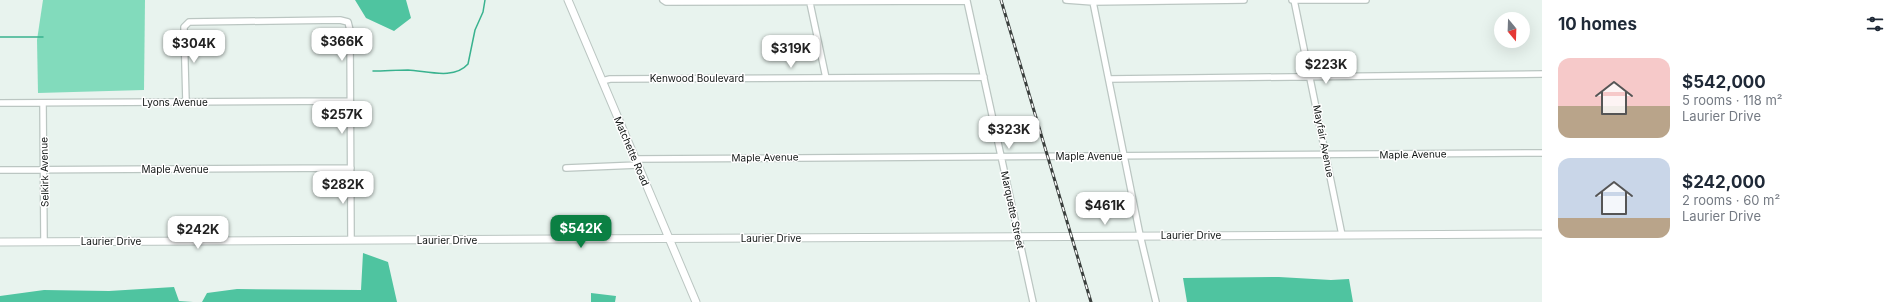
<!DOCTYPE html>
<html lang="en">
<head>
<meta charset="utf-8">
<style>
  :root { --surface:#fff; --page:#f6f6f7; --text:#1f2937; --muted:#747a83; --accent:#0b8043 }
  body { margin:0; font-family:Inter,sans-serif; background:var(--page); color:var(--text); height:100vh; display:flex; flex-direction:column; font-size:15px; white-space:nowrap }
  * { box-sizing:border-box; margin:0 }
  p { font-size:13px; color:var(--muted) }
  .icon { flex:none; width:22px; height:22px; fill:none; stroke:currentColor; stroke-width:2; stroke-linecap:round; stroke-linejoin:round }
  .map { position:relative; flex:1; overflow:hidden }
  .side { display:flex; flex-direction:column; background:var(--surface); width:360px }
  .side>* { flex:none }
  .needle { width:26px; rotate:161deg }
  .tools { position:absolute; left:1494px; top:12px; display:grid; gap:8px }
  .tools a { display:grid; place-items:center; width:36px; height:36px; border-radius:50%; background:var(--surface); box-shadow:0 4px 16px #0002; font-size:20px }
  .price { position:absolute; translate:-50% -34px; padding:0 9px; border-radius:8px; background:#fff; color:#222; font-size:13px; line-height:26px; filter:drop-shadow(0 1px 2px #0008) }
  .price::after { content:''; position:absolute; left:50%; top:24px; width:12px; height:9px; margin-left:-6px; background:inherit; clip-path:polygon(0 0,100% 0,50% 100%) }
  .price.selected { background:var(--accent); color:#fff }
  ul { padding:0; list-style:none }
  li { display:flex; align-items:center; gap:12px; height:100px; padding:0 16px }
  li span { display:grid; place-items:center; flex:none; width:112px; height:80px; border-radius:12px; color:#555 }
  li>.icon { margin-inline-start:auto }
  span .icon { width:48px; height:48px; fill:#fffc; stroke-width:1 }
  li b { font-size:17px }
  h2 { display:flex; justify-content:space-between; align-items:center; height:48px; padding:0 16px; font-size:17px }
  main { display:flex; flex:1; min-height:0 }
  .map>svg:first-child { display:block }
  .green { fill:#82dbbc }
  .forest { fill:#4fc4a0 }
  .lines { fill:none; stroke-linecap:round; stroke-linejoin:round }
  .stream { stroke:#39b28f; stroke-width:1.5 }
  .minor-casing { stroke:#bbc6c2; stroke-width:8 }
  .tertiary-casing { stroke:#bbc6c2; stroke-width:9 }
  .minor { stroke:#fff; stroke-width:5.5 }
  .tertiary { stroke:#fff; stroke-width:7 }
  .rail-casing { stroke:#3a3f3d; stroke-width:3 }
  .rail { stroke:#fff; stroke-width:1.5; stroke-dasharray:4.5; stroke-linecap:butt }
  .labels { text-anchor:middle; dominant-baseline:central; stroke-width:3; stroke-linejoin:round; paint-order:stroke }
  .street-label { font-size:10px; fill:#111514; stroke:#fff }
</style>
</head>
<body>
<main>
<div class="map">
<svg width="1542" height="302" viewBox="0 0 1542 302">
  <rect width="100%" height="100%" fill="#e8f3ee"/>
  <path class="green" d="M43,0H145L144,90L38,93L37,40Z"/>
  <path class="forest" d="M355,0H406L411,18L394,31L366,18Z
    M363,253L388,262L397,302H202L207,293L237,289L361,290Z
    M1279,277L1331,280L1349,279L1353,302H1187L1183,278Z
    M174,287L179,301L193,302H0V296L44,290L109,291Z
    M591,293L616,296L615,302H591Z"/>
  <g class="lines">
    <path class="stream" d="M0,37H43
      M373,71C385,71 396,70 408,70C427,71 454,80 468,64L475,30L483,12L485,0"/>
    <defs>
      <path id="minor" d="M663,0L666,2L967,1L1033,302
        M1066,0L1093,2L1244,0
        M1292,0H1366
        M1294,0L1342,235
        M1093,2L1140,235L1156,302
        M810,3L826,78
        M1109,79L1542,74
        M602,81L610,79L984,77
        M186,102L184,27L189,22L340,20L348,22L350,30L351,240
        M0,103L350,101
        M43,103L44,241
        M635,159L1542,153
        M566,168L638,165
        M0,170L351,168"/>
      <path id="tertiary" d="M568,0L696,302
        M0,242L1542,234"/>
    </defs>
    <use href="#minor" class="minor-casing"/>
    <use href="#tertiary" class="tertiary-casing"/>
    <use href="#minor" class="minor"/>
    <use href="#tertiary" class="tertiary"/>
    <defs>
      <path id="rail" d="M1001,0L1091,302"/>
    </defs>
    <use href="#rail" class="rail-casing"/>
    <use href="#rail" class="rail"/>
  </g>
  <g class="labels">
    <g class="street-label">
      <text x="697" y="78">Kenwood Boulevard</text>
      <text x="175" y="102">Lyons Avenue</text>
      <text transform="translate(1324 141) rotate(79)">Mayfair Avenue</text>
      <text transform="translate(632 151) rotate(67)">Matchette Road</text>
      <text transform="translate(1413 154) rotate(-1)">Maple Avenue</text>
      <text x="1089" y="156">Maple Avenue</text>
      <text transform="translate(765 157) rotate(-1)">Maple Avenue</text>
      <text x="175" y="169">Maple Avenue</text>
      <text transform="translate(44 172) rotate(-91)">Selkirk Avenue</text>
      <text transform="translate(1013 210) rotate(78)">Marquette Street</text>
      <text x="1191" y="235">Laurier Drive</text>
      <text x="771" y="238">Laurier Drive</text>
      <text x="447" y="240">Laurier Drive</text>
      <text x="111" y="241">Laurier Drive</text>
    </g>
  </g>
</svg>
<div class="tools">
<a><svg class="needle" viewBox="-14 -14 28 28"><path d="M0-13l5 13h-10z" fill="#e53935"/><path d="M0 13l5-13h-10z" fill="#747a83"/></svg></a>
</div>
<b class="price" style="left:342px;top:62px">$366K</b>
<b class="price" style="left:194px;top:64px">$304K</b>
<b class="price" style="left:791px;top:69px">$319K</b>
<b class="price" style="left:1326px;top:85px">$223K</b>
<b class="price" style="left:342px;top:135px">$257K</b>
<b class="price" style="left:1009px;top:150px">$323K</b>
<b class="price" style="left:343px;top:205px">$282K</b>
<b class="price" style="left:1105px;top:226px">$461K</b>
<b class="price selected" style="left:581px;top:249px">$542K</b>
<b class="price" style="left:198px;top:250px">$242K</b>
</div>
<section class="side">
<h2>10 homes<svg class="icon" aria-label="filters" viewBox="0 0 24 24"><path d="M4 7h16M4 17h16"/><circle cx="9" cy="7" r="2"/><circle cx="15" cy="17" r="2"/></svg></h2>
<ul>
<li><span style="background:linear-gradient(#f6c9c9 60%,#b9a48a 0)"><svg class="icon" aria-label="home" viewBox="0 0 24 24"><path d="M3 11l9-7 9 7M6 9v11h12V9"/></svg></span><div><b>$542,000</b><p>5 rooms · 118 m²</p><p>Laurier Drive</p></div></li>
<li><span style="background:linear-gradient(#c9d6e8 75%,#b9a48a 0)"><svg class="icon" aria-label="home" viewBox="0 0 24 24"><path d="M3 11l9-7 9 7M6 9v11h12V9"/></svg></span><div><b>$242,000</b><p>2 rooms · 60 m²</p><p>Laurier Drive</p></div></li>
</ul>
</section>
</main>
</body>
</html>
